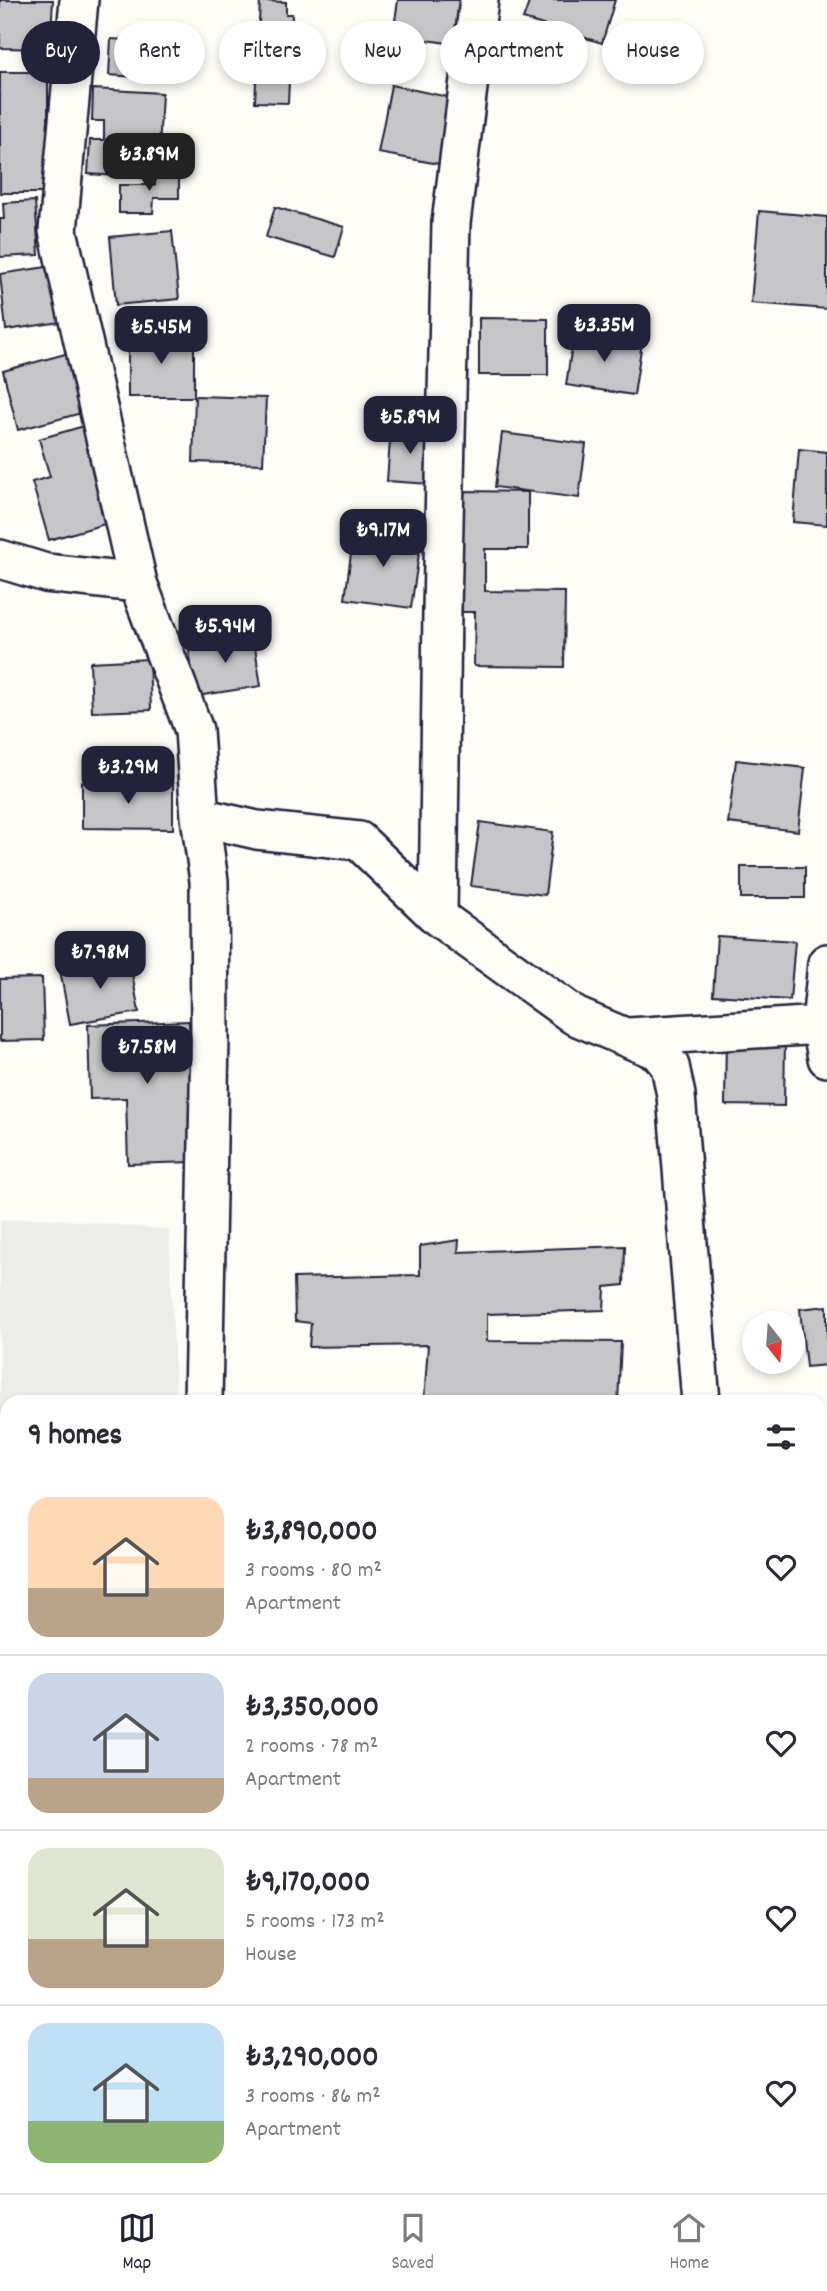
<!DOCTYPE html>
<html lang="en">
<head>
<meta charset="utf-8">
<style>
  :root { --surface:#fff; --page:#f7f7f7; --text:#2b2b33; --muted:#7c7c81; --line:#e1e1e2; --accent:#22223b }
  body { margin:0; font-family:Dekko,sans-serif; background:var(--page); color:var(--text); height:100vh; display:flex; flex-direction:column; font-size:26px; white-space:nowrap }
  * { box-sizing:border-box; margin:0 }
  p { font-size:23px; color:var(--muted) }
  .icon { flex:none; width:38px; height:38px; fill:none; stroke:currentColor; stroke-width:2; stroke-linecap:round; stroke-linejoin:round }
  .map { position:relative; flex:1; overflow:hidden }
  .side { position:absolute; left:0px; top:1395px; width:828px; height:800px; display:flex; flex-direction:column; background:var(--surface); border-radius:21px 21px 0 0; box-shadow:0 4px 10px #0003 }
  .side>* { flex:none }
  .top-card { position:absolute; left:21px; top:21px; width:786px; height:63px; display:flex; gap:14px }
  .needle { width:46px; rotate:163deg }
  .fabs { position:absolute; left:742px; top:1311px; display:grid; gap:14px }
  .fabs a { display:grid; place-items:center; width:63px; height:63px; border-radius:50%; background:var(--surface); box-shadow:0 4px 10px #0003; font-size:35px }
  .price { position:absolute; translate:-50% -60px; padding:0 16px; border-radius:14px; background:var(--accent); color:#fff; font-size:23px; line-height:46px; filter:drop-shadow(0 2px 4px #0008) }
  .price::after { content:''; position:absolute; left:50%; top:42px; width:21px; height:16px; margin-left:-10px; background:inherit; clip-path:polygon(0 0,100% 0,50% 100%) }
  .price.current { background:#222; color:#fff }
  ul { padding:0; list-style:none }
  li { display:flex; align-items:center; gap:21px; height:175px; padding:0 28px }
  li+li { border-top:2px solid var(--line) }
  li span { display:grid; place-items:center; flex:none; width:196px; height:140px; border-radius:21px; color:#555 }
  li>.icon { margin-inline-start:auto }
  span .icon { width:84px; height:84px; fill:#fffc; stroke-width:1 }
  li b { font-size:30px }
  h2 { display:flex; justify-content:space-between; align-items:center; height:84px; padding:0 28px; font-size:30px }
  .tag { padding:0 24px; border-radius:32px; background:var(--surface); box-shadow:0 4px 10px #0003; font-size:24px; line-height:63px }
  .tag.current { background:var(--accent); color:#fff }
  .dock { display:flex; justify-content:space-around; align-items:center; height:98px; border-top:2px solid var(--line); background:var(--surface); font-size:19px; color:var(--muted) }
  .dock a { display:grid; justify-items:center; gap:4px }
  .dock .current { color:var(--accent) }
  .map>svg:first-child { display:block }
  .built { fill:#ecece9 }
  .building { fill:#c6c6c8; stroke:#22223b; stroke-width:2 }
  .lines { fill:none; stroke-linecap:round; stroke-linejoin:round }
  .minor-casing { stroke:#22223b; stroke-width:42 }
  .tertiary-casing { stroke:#22223b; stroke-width:44 }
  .trunk-casing { stroke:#22223b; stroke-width:44 }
  .minor { stroke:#fdfcf7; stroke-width:37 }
  .tertiary { stroke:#fdfcf7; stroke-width:38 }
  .trunk { stroke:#fdfcf7; stroke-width:38 }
</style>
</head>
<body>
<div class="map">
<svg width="827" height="2193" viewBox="0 0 827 2193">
  <rect width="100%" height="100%" fill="#fdfcf7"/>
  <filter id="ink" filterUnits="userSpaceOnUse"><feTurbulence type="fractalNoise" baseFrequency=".0143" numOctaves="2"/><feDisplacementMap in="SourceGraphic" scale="14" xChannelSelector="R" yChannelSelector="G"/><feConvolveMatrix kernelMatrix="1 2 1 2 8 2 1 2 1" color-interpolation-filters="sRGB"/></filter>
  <g filter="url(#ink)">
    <path class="built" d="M44,1218L169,1230L176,1402H7V1595H0V1220Z"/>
    <path class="building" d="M0,0H53L50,49L0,48Z
      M398,0H460L454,44L393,35Z
      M530,0H615L602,43L523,19Z
      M260,1L286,2V14H292L288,103L255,102Z
      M144,30L180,33L177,80L109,75L111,39L143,41Z
      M0,72H48V129H52L53,193H0Z
      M391,85L453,98L439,164L378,153Z
      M93,89L162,93L159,149L151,148L149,178L88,174L90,140H104V121H92Z
      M155,170H179V198H154L153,213H119V185H155Z
      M35,201L39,255L0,257V219H4L3,203Z
      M275,207L344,227L335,257L266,237Z
      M759,211L827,217V309L751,303Z
      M172,231L179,299L116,305L110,237Z
      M60,265L68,321L6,330L0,274Z
      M479,318L548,319V375H479Z
      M574,332L642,342L634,395L566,385Z
      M128,334H194V397H128Z
      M69,353L85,412L18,430L3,371Z
      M195,396L266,398L263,464L193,462Z
      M84,426L115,521L49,540L32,482L50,477L39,439Z
      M391,427L434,431L430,484L387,481Z
      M502,433L586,444L579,498L495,487Z
      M799,449L827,452V525L793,522Z
      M461,491L528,492V549H485V591L565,592L564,667L474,666L475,612H459Z
      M354,531L421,540L411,608L345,599Z
      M253,634L261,686L196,696L188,644Z
      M149,659L151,710L92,712L90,662Z
      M736,760L805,768L798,831L728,823Z
      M82,782L173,783V829L82,828Z
      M480,822L553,832L545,895L471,886Z
      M741,867H805V898H741Z
      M717,936L795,941L790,1000L713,995Z
      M129,957L139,1012L70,1024L60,970Z
      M42,978L44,1040L0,1041V979Z
      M189,1021L193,1162L128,1164L126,1098L90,1099L88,1025Z
      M726,1037L785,1038L784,1106L725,1105Z
      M459,1240L458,1252L625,1246L624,1285L605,1287L604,1310L487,1314V1341L621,1342L618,1402H424L428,1345L309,1347L311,1323L295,1321L294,1278L420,1275V1246Z
      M827,1306V1365L806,1367L800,1309Z
      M821,1634H827V1691H821Z
      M827,2170V2193H786L791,2188H821V2171Z
      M282,2188H378V2193H283Z
      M448,2188H543L544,2193H448Z
      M590,2188H710L711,2193H590Z"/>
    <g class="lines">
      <defs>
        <path id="minor" d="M79,0L58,231L138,583L194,730L200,817L209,881L210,1037L203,1402
          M0,559L46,573L138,583
          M200,817L257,830L359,841L438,917L575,1016L658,1051L670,1066L676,1095L701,1402
          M438,917L442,609L451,223L479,0
          M827,963L821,1025L827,1058
          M629,1037L821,1025L827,1027"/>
        <path id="tertiary" d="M821,1611L827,1610
          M0,1615H7
          M737,2188V2193"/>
        <path id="trunk" d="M821,2053H827
          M0,2094H7
          M821,2103H827
          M0,2144H7"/>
      </defs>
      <use href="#minor" class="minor-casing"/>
      <use href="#tertiary" class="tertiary-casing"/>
      <use href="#trunk" class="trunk-casing"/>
      <use href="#minor" class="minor"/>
      <use href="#tertiary" class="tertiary"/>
      <use href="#trunk" class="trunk"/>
    </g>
  </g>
</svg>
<div class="fabs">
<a><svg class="needle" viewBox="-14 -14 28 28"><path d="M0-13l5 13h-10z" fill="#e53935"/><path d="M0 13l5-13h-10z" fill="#7c7c81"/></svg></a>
</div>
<b class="price current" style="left:149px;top:193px">₺3.89M</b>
<b class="price" style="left:604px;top:364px">₺3.35M</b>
<b class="price" style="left:161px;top:366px">₺5.45M</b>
<b class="price" style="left:410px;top:456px">₺5.89M</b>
<b class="price" style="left:383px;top:569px">₺9.17M</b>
<b class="price" style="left:225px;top:665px">₺5.94M</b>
<b class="price" style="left:128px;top:806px">₺3.29M</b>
<b class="price" style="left:100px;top:991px">₺7.98M</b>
<b class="price" style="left:147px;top:1086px">₺7.58M</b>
<div class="top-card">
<a class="tag current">Buy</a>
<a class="tag">Rent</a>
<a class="tag">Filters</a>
<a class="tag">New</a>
<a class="tag">Apartment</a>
<a class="tag">House</a>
</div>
<section class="side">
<h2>9 homes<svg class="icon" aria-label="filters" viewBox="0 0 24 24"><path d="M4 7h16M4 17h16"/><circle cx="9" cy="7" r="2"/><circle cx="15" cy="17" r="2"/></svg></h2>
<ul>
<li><span style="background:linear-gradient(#ffd9b3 65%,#b9a48a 0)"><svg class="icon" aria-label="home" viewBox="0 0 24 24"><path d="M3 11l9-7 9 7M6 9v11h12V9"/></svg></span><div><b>₺3,890,000</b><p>3 rooms · 80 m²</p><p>Apartment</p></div><svg class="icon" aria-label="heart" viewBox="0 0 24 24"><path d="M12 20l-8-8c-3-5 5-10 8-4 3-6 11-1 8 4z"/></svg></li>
<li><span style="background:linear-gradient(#c9d6e8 75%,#b9a48a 0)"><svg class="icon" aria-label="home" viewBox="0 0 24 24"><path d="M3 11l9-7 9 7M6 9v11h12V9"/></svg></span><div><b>₺3,350,000</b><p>2 rooms · 78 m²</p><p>Apartment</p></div><svg class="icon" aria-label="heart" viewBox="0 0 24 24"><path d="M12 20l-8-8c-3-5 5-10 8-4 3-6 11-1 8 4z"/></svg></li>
<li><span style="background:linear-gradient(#dfe7d0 65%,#b9a48a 0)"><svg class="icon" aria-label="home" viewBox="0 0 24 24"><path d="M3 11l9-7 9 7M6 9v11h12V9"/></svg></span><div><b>₺9,170,000</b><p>5 rooms · 173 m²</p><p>House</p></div><svg class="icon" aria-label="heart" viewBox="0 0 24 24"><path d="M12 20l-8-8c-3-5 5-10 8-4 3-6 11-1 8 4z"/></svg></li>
<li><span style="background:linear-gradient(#bfe0f5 70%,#8fb573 0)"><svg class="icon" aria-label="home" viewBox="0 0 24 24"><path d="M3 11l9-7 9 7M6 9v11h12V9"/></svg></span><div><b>₺3,290,000</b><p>3 rooms · 86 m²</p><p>Apartment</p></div><svg class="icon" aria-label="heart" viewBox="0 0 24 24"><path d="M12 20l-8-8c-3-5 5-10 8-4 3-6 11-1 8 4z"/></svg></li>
</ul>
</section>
</div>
<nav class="dock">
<a class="current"><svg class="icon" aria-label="map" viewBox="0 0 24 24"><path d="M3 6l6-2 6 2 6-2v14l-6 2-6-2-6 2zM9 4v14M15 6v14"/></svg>Map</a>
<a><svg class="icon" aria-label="saved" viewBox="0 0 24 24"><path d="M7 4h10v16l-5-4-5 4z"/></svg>Saved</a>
<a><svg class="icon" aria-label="home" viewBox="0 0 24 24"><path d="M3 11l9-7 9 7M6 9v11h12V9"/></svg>Home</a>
</nav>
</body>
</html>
